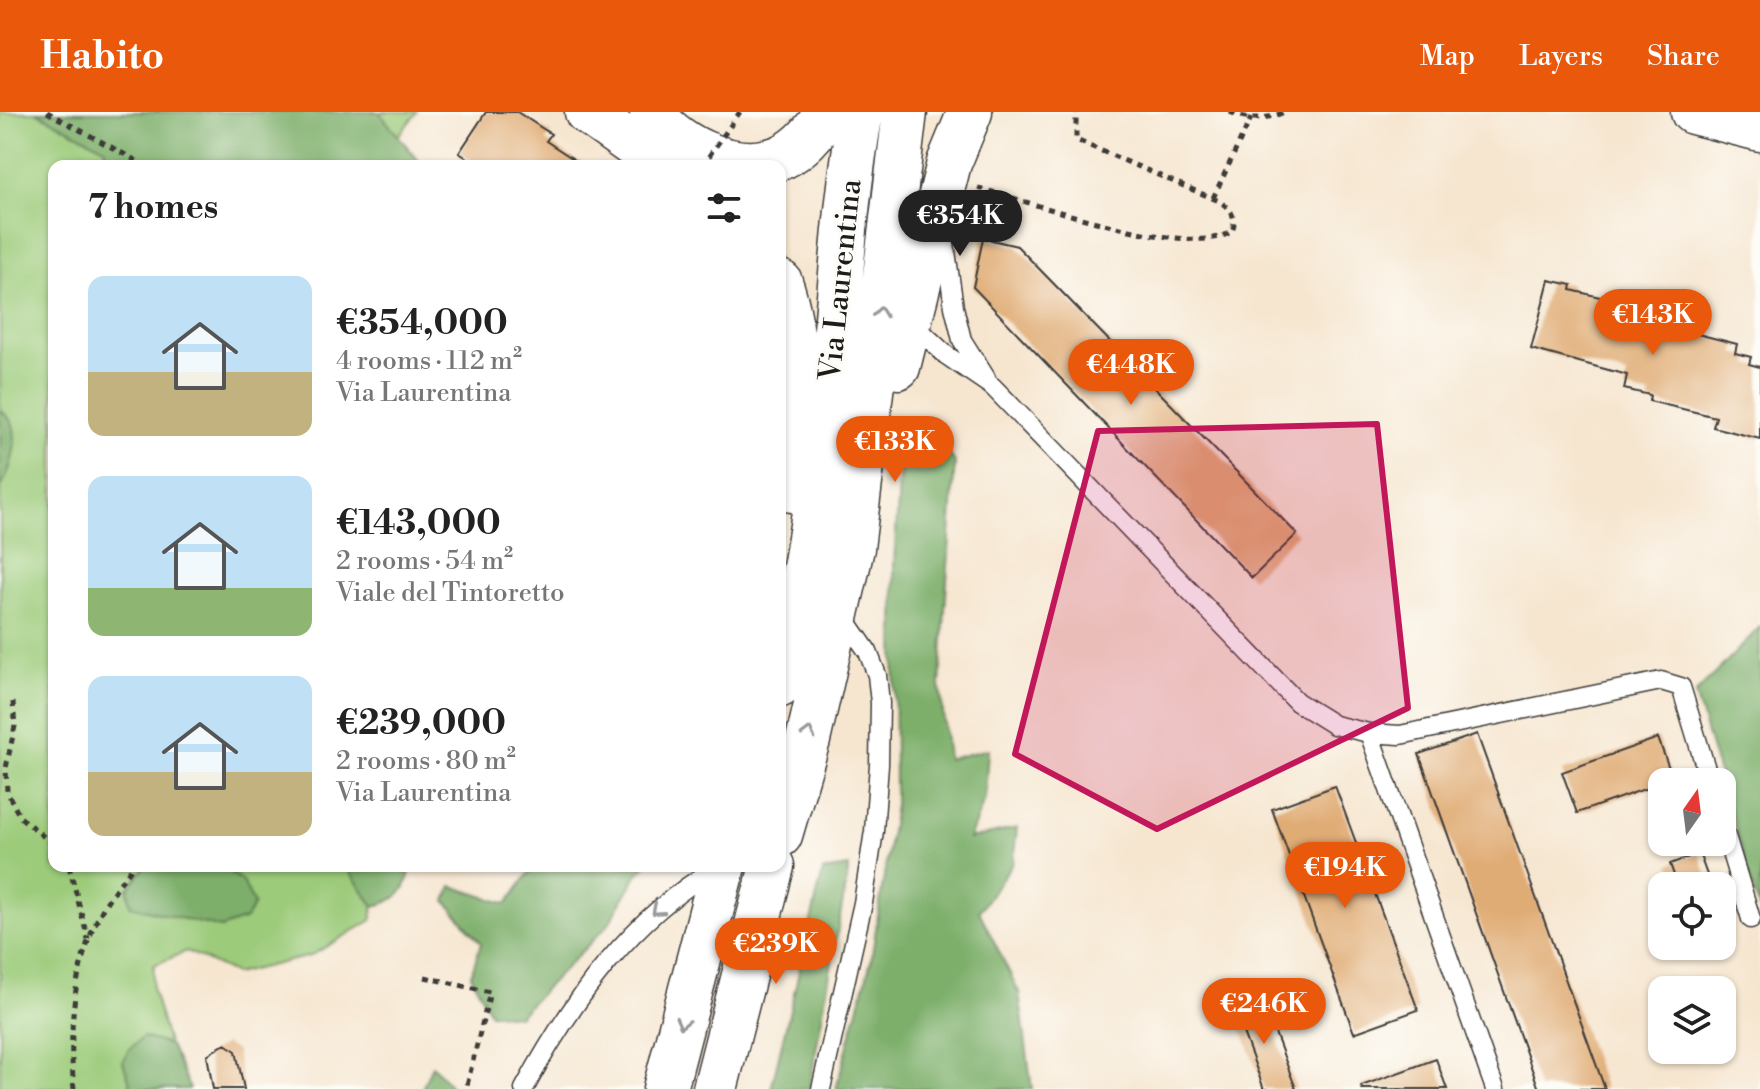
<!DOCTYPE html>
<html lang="en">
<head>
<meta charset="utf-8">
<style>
  :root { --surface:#fff; --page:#f2f2f2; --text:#222; --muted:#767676; --accent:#ea580c }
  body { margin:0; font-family:"Libre Bodoni",serif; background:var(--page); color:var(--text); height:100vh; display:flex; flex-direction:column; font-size:30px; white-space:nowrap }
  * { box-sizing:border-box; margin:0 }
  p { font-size:26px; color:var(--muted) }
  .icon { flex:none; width:44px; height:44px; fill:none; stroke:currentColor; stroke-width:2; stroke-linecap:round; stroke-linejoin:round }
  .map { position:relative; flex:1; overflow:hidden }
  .sheet { position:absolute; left:48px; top:48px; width:738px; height:712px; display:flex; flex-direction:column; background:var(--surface); border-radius:16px; box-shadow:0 2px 6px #0004 }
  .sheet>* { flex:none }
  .needle { width:52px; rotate:14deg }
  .controls { position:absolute; left:1648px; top:656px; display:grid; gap:16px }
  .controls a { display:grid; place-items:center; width:88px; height:88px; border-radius:16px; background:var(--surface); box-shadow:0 2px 6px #0004; font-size:40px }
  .price { position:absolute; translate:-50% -68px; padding:0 18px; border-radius:28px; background:var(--accent); color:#fff; font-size:26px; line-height:52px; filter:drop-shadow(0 2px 4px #0008) }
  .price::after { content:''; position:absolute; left:50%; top:48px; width:24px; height:18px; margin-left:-12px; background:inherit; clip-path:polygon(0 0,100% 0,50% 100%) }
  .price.on { background:#222; color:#fff }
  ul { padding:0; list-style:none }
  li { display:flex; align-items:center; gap:24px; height:200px; padding:0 40px }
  li span { display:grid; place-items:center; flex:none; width:224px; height:160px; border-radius:16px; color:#555 }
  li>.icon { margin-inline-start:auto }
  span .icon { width:96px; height:96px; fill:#fffc; stroke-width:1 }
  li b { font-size:34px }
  h2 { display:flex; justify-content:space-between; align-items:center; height:96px; padding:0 40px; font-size:34px }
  header { display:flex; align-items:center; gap:48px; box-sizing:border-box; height:112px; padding:0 40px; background:var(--accent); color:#fff }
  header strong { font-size:38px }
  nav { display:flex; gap:44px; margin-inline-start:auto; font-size:28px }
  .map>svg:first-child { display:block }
  .green { fill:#9ccb7a; stroke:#5c744b; stroke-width:2 }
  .forest { fill:#7daf6a; stroke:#4c6643; stroke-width:2 }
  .building { fill:#e0ac75 }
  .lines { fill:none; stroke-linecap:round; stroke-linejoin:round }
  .service-casing { stroke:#3d3a37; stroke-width:21 }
  .secondary-casing { stroke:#3d3a37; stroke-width:47 }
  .path { stroke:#3d3a37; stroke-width:5; stroke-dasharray:6 6; stroke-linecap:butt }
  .service { stroke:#fff; stroke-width:18 }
  .secondary { stroke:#fff; stroke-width:44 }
  .path-bridge { stroke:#3d3a37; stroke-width:5; stroke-dasharray:6 6; stroke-linecap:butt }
  .oneway { stroke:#999 }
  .marked { fill:#c2185b; fill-opacity:0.2; stroke:#c2185b; stroke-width:6; stroke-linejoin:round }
  .labels { text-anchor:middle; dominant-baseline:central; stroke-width:6; stroke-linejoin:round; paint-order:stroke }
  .street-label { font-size:30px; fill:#1c1c1c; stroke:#fdfcf7 }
</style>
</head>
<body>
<header>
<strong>Habito</strong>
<nav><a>Map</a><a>Layers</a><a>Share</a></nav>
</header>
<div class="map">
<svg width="1760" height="977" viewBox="0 0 1760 977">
  <rect width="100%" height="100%" fill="#fdfcf7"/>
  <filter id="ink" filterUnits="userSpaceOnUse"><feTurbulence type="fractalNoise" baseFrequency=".0125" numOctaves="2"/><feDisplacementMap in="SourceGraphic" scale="16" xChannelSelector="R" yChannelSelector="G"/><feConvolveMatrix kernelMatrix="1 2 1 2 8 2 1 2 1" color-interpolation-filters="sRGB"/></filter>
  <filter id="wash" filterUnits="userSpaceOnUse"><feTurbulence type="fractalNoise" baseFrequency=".006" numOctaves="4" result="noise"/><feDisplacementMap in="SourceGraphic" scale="32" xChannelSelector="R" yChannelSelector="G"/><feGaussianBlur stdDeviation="1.8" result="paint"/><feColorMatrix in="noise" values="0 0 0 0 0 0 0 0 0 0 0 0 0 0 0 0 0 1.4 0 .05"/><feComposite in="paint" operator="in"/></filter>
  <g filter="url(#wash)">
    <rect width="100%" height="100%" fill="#f6e6d0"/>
    <path class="green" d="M0,0H417L384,42L407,54H54V754H378L372,808L310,844L235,862L187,839L154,853L152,875L181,977H0Z"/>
    <path class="forest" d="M36,0H379L423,54H103L105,36Z
      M0,298C5,302 11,307 13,313C19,332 10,360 0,377Z
      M931,317L955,350L940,573L948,647L988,637L985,686L969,727L1017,716L1013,751L979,799L1019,880L1032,977H836L871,849L895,693L894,452L900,356L908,334Z
      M1760,515V799L1695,582Z
      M146,754H230V760L242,769L254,792L246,807L221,816L130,794L128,777Z
      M345,754H411C407,780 399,788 374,794Z
      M534,754H646L637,763L608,813L518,904L490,901L471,863L481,831L446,789L452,774L507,792Z
      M849,755L809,977H771L823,759Z
      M143,925L170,933L190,977H132L123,950L129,937Z
      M432,953L453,977H422Z"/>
    <g id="blocks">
      <path class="building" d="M486,0H517L551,22L546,29L584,54H480L459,41Z
        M983,126L1017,134L1297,422L1252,466L973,175Z
        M1549,168L1572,173L1571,178L1641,195L1639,202L1655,206L1654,211L1737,232L1735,241L1751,245L1749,252L1760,255V327L1713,315L1716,305L1649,289L1650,283L1624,277L1627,263L1531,237Z
        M1477,622L1605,977H1539L1419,642Z
        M1658,626L1673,667L1577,701L1562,660Z
        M1335,674L1418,898L1354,921L1272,697Z
        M1699,741L1711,774H1678L1670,752Z
        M1262,886L1296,977H1264L1234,896Z
        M225,932L236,939L244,977H213L207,943Z
        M1436,947L1447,977H1362L1361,974Z"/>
    </g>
  </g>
  <g filter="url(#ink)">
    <use href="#blocks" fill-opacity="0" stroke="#3d3a37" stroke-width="2"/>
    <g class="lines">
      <defs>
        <path id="service" d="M944,125L954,195L962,228L986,266
          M911,210L946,243L993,275L1297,590L1334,613L1369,621L1400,623L1661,569L1681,575L1710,670
          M1369,621L1495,977
          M1722,711L1751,807
          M524,977C571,890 631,805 718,755
          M821,977L863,791L874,719L879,653L880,591L877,563L868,540L841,501"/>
        <path id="secondary" d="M587,0L663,54
          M652,0C678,38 740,64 784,44C802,35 817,17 827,0
          M1693,0L1760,17
          M780,170C803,235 794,310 792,378
          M898,255L949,51L970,0
          M780,573C806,470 821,365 832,260C841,173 845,86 861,0
          M780,723L808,628L852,436L905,0
          M665,977L723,754
          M715,977L772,754"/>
      </defs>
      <use href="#service" class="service-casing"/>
      <use href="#secondary" class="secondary-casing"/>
      <path class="path" d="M47,0L146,54
        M1230,0C1246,8 1268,8 1284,0
        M978,76C1026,88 1195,149 1232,119C1238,106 1230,96 1219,89L1076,28V0
        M1213,86L1251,6
        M13,590L15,614L6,656L7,680L20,705L54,733
        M69,754L88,827
        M425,865L490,880L466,977
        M74,977C68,919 73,852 101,800C109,784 122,769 133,754"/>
      <use href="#service" class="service"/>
      <use href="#secondary" class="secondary"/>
      <path class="path-bridge" d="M702,54L740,0"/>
    </g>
    <defs><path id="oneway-chevron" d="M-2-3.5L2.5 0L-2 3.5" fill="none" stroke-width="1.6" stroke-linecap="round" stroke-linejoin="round" transform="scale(2)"/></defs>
    <g class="oneway">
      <use href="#oneway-chevron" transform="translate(880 200) rotate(-84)"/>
      <use href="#oneway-chevron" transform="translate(809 621) rotate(-75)"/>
      <use href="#oneway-chevron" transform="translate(657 798) rotate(139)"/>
      <use href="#oneway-chevron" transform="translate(682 911) rotate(104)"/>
    </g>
  </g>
  <path class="marked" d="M1377,312L1408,596L1157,717L1015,642L1098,319Z"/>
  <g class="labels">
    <g class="street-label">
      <text transform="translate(841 168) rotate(-84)">Via Laurentina</text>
    </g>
  </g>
</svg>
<div class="controls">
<a><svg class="needle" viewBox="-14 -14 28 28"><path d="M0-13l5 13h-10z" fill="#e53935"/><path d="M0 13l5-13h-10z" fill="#767676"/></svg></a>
<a><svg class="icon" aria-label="locate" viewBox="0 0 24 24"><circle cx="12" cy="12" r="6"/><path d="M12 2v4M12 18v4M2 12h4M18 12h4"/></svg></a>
<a><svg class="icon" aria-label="layers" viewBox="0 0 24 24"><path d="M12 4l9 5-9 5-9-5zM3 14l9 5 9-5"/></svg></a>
</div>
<b class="price on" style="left:960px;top:146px">€354K</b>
<b class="price" style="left:1653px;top:245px">€143K</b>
<b class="price" style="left:1131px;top:295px">€448K</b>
<b class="price" style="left:895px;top:372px">€133K</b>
<b class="price" style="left:1345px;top:798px">€194K</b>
<b class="price" style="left:776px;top:874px">€239K</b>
<b class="price" style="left:1264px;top:934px">€246K</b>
<section class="sheet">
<h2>7 homes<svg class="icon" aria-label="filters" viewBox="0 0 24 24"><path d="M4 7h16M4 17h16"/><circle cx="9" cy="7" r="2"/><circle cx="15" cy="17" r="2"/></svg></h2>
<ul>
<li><span style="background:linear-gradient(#bfe0f5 60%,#c2b280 0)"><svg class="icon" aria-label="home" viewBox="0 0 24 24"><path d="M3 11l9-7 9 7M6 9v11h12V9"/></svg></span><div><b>€354,000</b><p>4 rooms · 112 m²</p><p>Via Laurentina</p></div></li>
<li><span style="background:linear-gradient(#bfe0f5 70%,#8fb573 0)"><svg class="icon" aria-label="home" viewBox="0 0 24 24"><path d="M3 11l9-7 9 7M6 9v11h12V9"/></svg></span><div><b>€143,000</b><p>2 rooms · 54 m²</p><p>Viale del Tintoretto</p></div></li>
<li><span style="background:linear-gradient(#bfe0f5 60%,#c2b280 0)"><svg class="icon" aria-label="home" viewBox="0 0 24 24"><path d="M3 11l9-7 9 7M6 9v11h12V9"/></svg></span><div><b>€239,000</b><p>2 rooms · 80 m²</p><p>Via Laurentina</p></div></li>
</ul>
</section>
</div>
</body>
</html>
